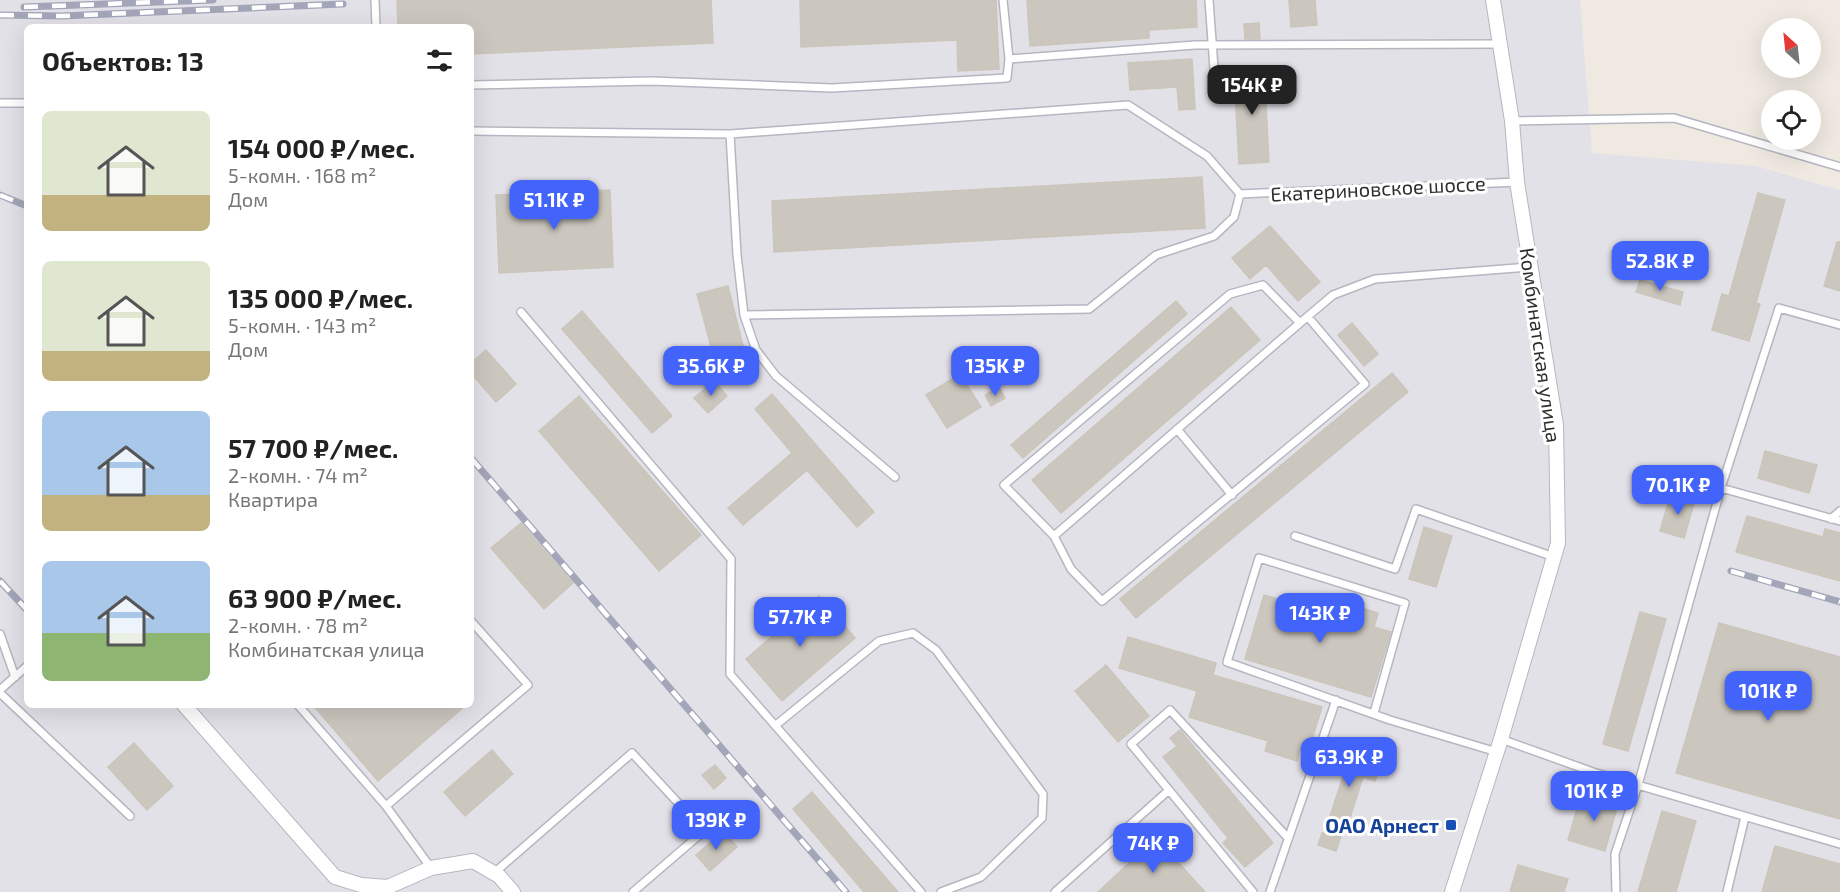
<!DOCTYPE html>
<html lang="ru">
<head>
<meta charset="utf-8">
<style>
  :root { --surface:#fff; --page:#f6f6f6; --text:#222; --muted:#767676; --accent:#4264fb }
  body { margin:0; font-family:"Exo 2",sans-serif; background:var(--page); color:var(--text); height:100vh; display:flex; flex-direction:column; font-size:22px; white-space:nowrap }
  * { box-sizing:border-box; margin:0 }
  p { font-size:20px; color:var(--muted) }
  .icon { flex:none; width:33px; height:33px; fill:none; stroke:currentColor; stroke-width:2; stroke-linecap:round; stroke-linejoin:round }
  .map { position:relative; flex:1; overflow:hidden }
  .details { position:absolute; left:24px; top:24px; width:450px; height:684px; display:flex; flex-direction:column; background:var(--surface); border-radius:9px; box-shadow:0 6px 24px #0002 }
  .details>* { flex:none }
  .needle { width:39px; rotate:333deg }
  .controls { position:absolute; left:1761px; top:18px; display:grid; gap:12px }
  .controls a { display:grid; place-items:center; width:60px; height:60px; border-radius:50%; background:var(--surface); box-shadow:0 6px 24px #0002; font-size:30px }
  .price { position:absolute; translate:-50% -51px; padding:0 14px; border-radius:12px; background:var(--accent); color:#fff; font-size:20px; line-height:39px; filter:drop-shadow(0 2px 3px #0008) }
  .price::after { content:''; position:absolute; left:50%; top:36px; width:18px; height:14px; margin-left:-9px; background:inherit; clip-path:polygon(0 0,100% 0,50% 100%) }
  .price.selected { background:#222; color:#fff }
  ul { padding:0; list-style:none }
  li { display:flex; align-items:center; gap:18px; height:150px; padding:0 18px }
  li span { display:grid; place-items:center; flex:none; width:168px; height:120px; border-radius:9px; color:#555 }
  li>.icon { margin-inline-start:auto }
  span .icon { width:72px; height:72px; fill:#fffc; stroke-width:1 }
  li b { font-size:26px }
  h2 { display:flex; justify-content:space-between; align-items:center; height:72px; padding:0 18px; font-size:26px }
  .map>svg:first-child { display:block }
  .industrial { fill:#e3e1e8; fill-rule:evenodd }
  .building { fill:#cbc7bf; stroke:#cbc5ba; stroke-width:1.5 }
  .lines { fill:none; stroke-linecap:round; stroke-linejoin:round }
  .lane-casing { stroke:#b4b7c1; stroke-width:10 }
  .street-casing { stroke:#b4b7c1; stroke-width:16 }
  .lane { stroke:#fff; stroke-width:7 }
  .street { stroke:#fff; stroke-width:14 }
  .rail-casing { stroke:#a3a6b8; stroke-width:7 }
  .rail { stroke:#fff; stroke-width:4.5; stroke-dasharray:14; stroke-linecap:butt }
  .transit-dot { fill:#1a4fb4; stroke:#fff; stroke-width:2 }
  .labels { text-anchor:middle; dominant-baseline:central; stroke-width:6; stroke-linejoin:round; paint-order:stroke }
  .street-label { font-size:20px; fill:#2e2e2e; stroke:#fff }
  .transit-label { font-size:20px; font-weight:bold; fill:#164399; stroke:#fff; text-anchor:end }
</style>
</head>
<body>
<div class="map">
<svg width="1840" height="892" viewBox="0 0 1840 892">
  <rect width="100%" height="100%" fill="#efe9e1"/>
  <path class="industrial" d="M0,0H1580L1592,153L1755,166L1840,190V892H0ZM27,27H471V705H27Z"/>
  <path class="building" d="M397,0H711L713,43L471,54V27H398Z
    M800,0H996L999,69L958,71L957,40L801,47Z
    M1027,0H1196L1197,27L1149,30V38L1030,46Z
    M1289,0H1315L1317,25L1291,27Z
    M1259,23L1260,39H1245L1244,24Z
    M1192,59L1195,109L1179,110L1177,87L1130,90L1128,63Z
    M1264,69L1269,162L1239,164L1234,71Z
    M1202,177L1205,228L774,252L772,201Z
    M610,190L613,267L499,273L496,195Z
    M1758,193L1785,200L1756,303L1760,304L1749,341L1712,330L1722,294L1729,296Z
    M1270,226L1320,282L1298,301L1266,265L1250,279L1232,258Z
    M1837,242H1840V291L1824,286Z
    M1640,280L1683,292L1680,305L1636,292Z
    M728,286L744,350L714,358L697,294Z
    M1176,301L1187,314L1023,458L1011,445Z
    M1231,307L1260,340L1061,513L1032,480Z
    M582,311L672,416L652,433L562,329Z
    M1352,323L1378,354L1364,366L1338,335Z
    M486,350L516,384L496,402L471,373V363Z
    M1392,373L1408,392L1136,618L1120,599Z
    M960,374L981,407L947,428L926,395Z
    M714,381L727,396L708,413L694,398Z
    M999,387L1005,398L991,406L985,395Z
    M772,394L874,512L857,527L807,470L743,525L728,508L792,453L755,409Z
    M579,396L701,535L659,571L539,431Z
    M1765,451L1817,465L1809,493L1758,478Z
    M1671,493L1695,500L1684,538L1660,531Z
    M1747,516L1823,537L1825,529L1840,533V581L1736,552Z
    M521,523L573,583L544,609L491,548Z
    M1424,527L1452,536L1436,587L1409,579Z
    M1264,595L1338,616L1344,597L1356,601L1355,606L1378,613L1374,627L1391,632L1371,697L1245,659Z
    M819,596L855,638L782,701L746,659Z
    M1640,612L1666,619L1628,751L1603,744Z
    M1719,623L1840,657V819L1676,773Z
    M1128,637L1216,663L1213,675L1322,707L1308,752L1300,750L1297,761L1265,751L1268,741L1189,717L1197,691L1119,668Z
    M1106,665L1149,716L1118,742L1075,691Z
    M313,705H466L378,781Z
    M1180,730L1273,843L1245,867L1223,843L1228,838L1163,757L1177,746L1170,738Z
    M1342,741L1384,755L1375,781L1363,777L1348,824H1345L1336,851L1318,845L1322,833L1324,834L1344,774L1333,770Z
    M134,743L173,786L147,810L108,767Z
    M492,750L513,774L465,816L444,792Z
    M715,765L726,778L714,789L702,775Z
    M812,792L898,892H864L793,809Z
    M1595,794L1619,800L1605,851L1568,840L1580,798L1593,801Z
    M1662,811L1696,821L1676,892H1638Z
    M723,831L737,847L710,871L696,855Z
    M1156,838L1205,892H1098Z
    M1775,846L1840,864V892H1762Z
    M1518,865L1568,879L1564,892H1510Z"/>
  <g class="lines">
    <defs>
      <path id="lane" d="M375,0L376,27
        M1003,0L1009,59L1195,45L1500,44
        M1209,0L1216,96
        M471,85L651,81L832,88L1007,78L1009,59
        M0,103H27
        M1512,121L1674,118L1840,167
        M471,131L730,134L1128,105L1207,156L1240,194
        M730,134L737,255L744,315L756,350L776,376L895,477
        M1240,194L1517,182
        M521,312L731,559L730,674L921,892
        M744,315L1089,309L1156,255L1214,236L1234,217L1240,194
        M1300,323L1263,285L1230,294L1004,485L1054,536L1300,323L1333,295L1375,279L1530,267
        M1177,429L1232,495
        M1721,488L1840,521
        M1831,519L1840,511
        M1054,536L1071,569L1102,601L1365,384L1308,317
        M1295,536L1395,569L1416,509L1554,557
        M0,634L15,677
        M0,690L27,666
        M0,693L130,816
        M298,705L386,806L431,868
        M1374,713L1405,603L1259,558L1227,662L1390,720L1497,752
        M776,725L879,641L913,633L936,650L1043,794L1042,818L981,877L941,892
        M1501,739L1593,772L1840,844
        M386,806L528,685L471,621
        M494,873L632,753L704,831L633,892
        M1055,892L1169,790
        M1253,892L1131,744L1170,710L1288,838
        M1270,892L1336,700
        M1616,892L1615,854L1638,785L1721,488L1779,308L1840,325
        M1727,892L1745,817"/>
      <path id="street" d="M184,705L335,877L361,885L388,887L431,868L473,861L499,876L513,892
        M1452,892L1501,739L1558,543L1556,425L1517,182L1512,121L1493,0"/>
    </defs>
    <use href="#lane" class="lane-casing"/>
    <use href="#street" class="street-casing"/>
    <use href="#lane" class="lane"/>
    <use href="#street" class="street"/>
    <defs>
      <path id="rail" d="M24,7L213,0
        M0,15L62,16L343,4
        M0,195L27,206
        M471,458L846,892
        M1731,571L1840,602
        M0,581L27,610"/>
    </defs>
    <use href="#rail" class="rail-casing"/>
    <use href="#rail" class="rail"/>
  </g>
  <rect class="transit-dot" x="1445" y="819" width="12" height="12" rx="3"/>
  <g class="labels">
    <g class="street-label">
      <text transform="translate(1378 188) rotate(-3)">Екатериновское шоссе</text>
      <text transform="translate(1541 345) rotate(82)">Комбинатская улица</text>
    </g>
    <g class="transit-label">
      <text x="1439" y="825">ОАО Арнест</text>
    </g>
  </g>
</svg>
<div class="controls">
<a><svg class="needle" viewBox="-14 -14 28 28"><path d="M0-13l5 13h-10z" fill="#e53935"/><path d="M0 13l5-13h-10z" fill="#767676"/></svg></a>
<a><svg class="icon" aria-label="locate" viewBox="0 0 24 24"><circle cx="12" cy="12" r="6"/><path d="M12 2v4M12 18v4M2 12h4M18 12h4"/></svg></a>
</div>
<b class="price selected" style="left:1252px;top:116px">154K ₽</b>
<b class="price" style="left:554px;top:231px">51.1K ₽</b>
<b class="price" style="left:1660px;top:292px">52.8K ₽</b>
<b class="price" style="left:711px;top:397px">35.6K ₽</b>
<b class="price" style="left:995px;top:397px">135K ₽</b>
<b class="price" style="left:1678px;top:516px">70.1K ₽</b>
<b class="price" style="left:1320px;top:644px">143K ₽</b>
<b class="price" style="left:800px;top:648px">57.7K ₽</b>
<b class="price" style="left:1768px;top:722px">101K ₽</b>
<b class="price" style="left:1349px;top:788px">63.9K ₽</b>
<b class="price" style="left:1594px;top:822px">101K ₽</b>
<b class="price" style="left:716px;top:851px">139K ₽</b>
<b class="price" style="left:1153px;top:874px">74K ₽</b>
<section class="details">
<h2>Объектов: 13<svg class="icon" aria-label="filters" viewBox="0 0 24 24"><path d="M4 7h16M4 17h16"/><circle cx="9" cy="7" r="2"/><circle cx="15" cy="17" r="2"/></svg></h2>
<ul>
<li><span style="background:linear-gradient(#dfe7d0 70%,#c2b280 0)"><svg class="icon" aria-label="home" viewBox="0 0 24 24"><path d="M3 11l9-7 9 7M6 9v11h12V9"/></svg></span><div><b>154 000 ₽/мес.</b><p>5-комн. · 168 m²</p><p>Дом</p></div></li>
<li><span style="background:linear-gradient(#dfe7d0 75%,#c2b280 0)"><svg class="icon" aria-label="home" viewBox="0 0 24 24"><path d="M3 11l9-7 9 7M6 9v11h12V9"/></svg></span><div><b>135 000 ₽/мес.</b><p>5-комн. · 143 m²</p><p>Дом</p></div></li>
<li><span style="background:linear-gradient(#a9c7e8 70%,#c2b280 0)"><svg class="icon" aria-label="home" viewBox="0 0 24 24"><path d="M3 11l9-7 9 7M6 9v11h12V9"/></svg></span><div><b>57 700 ₽/мес.</b><p>2-комн. · 74 m²</p><p>Квартира</p></div></li>
<li><span style="background:linear-gradient(#a9c7e8 60%,#8fb573 0)"><svg class="icon" aria-label="home" viewBox="0 0 24 24"><path d="M3 11l9-7 9 7M6 9v11h12V9"/></svg></span><div><b>63 900 ₽/мес.</b><p>2-комн. · 78 m²</p><p>Комбинатская улица</p></div></li>
</ul>
</section>
</div>
</body>
</html>
